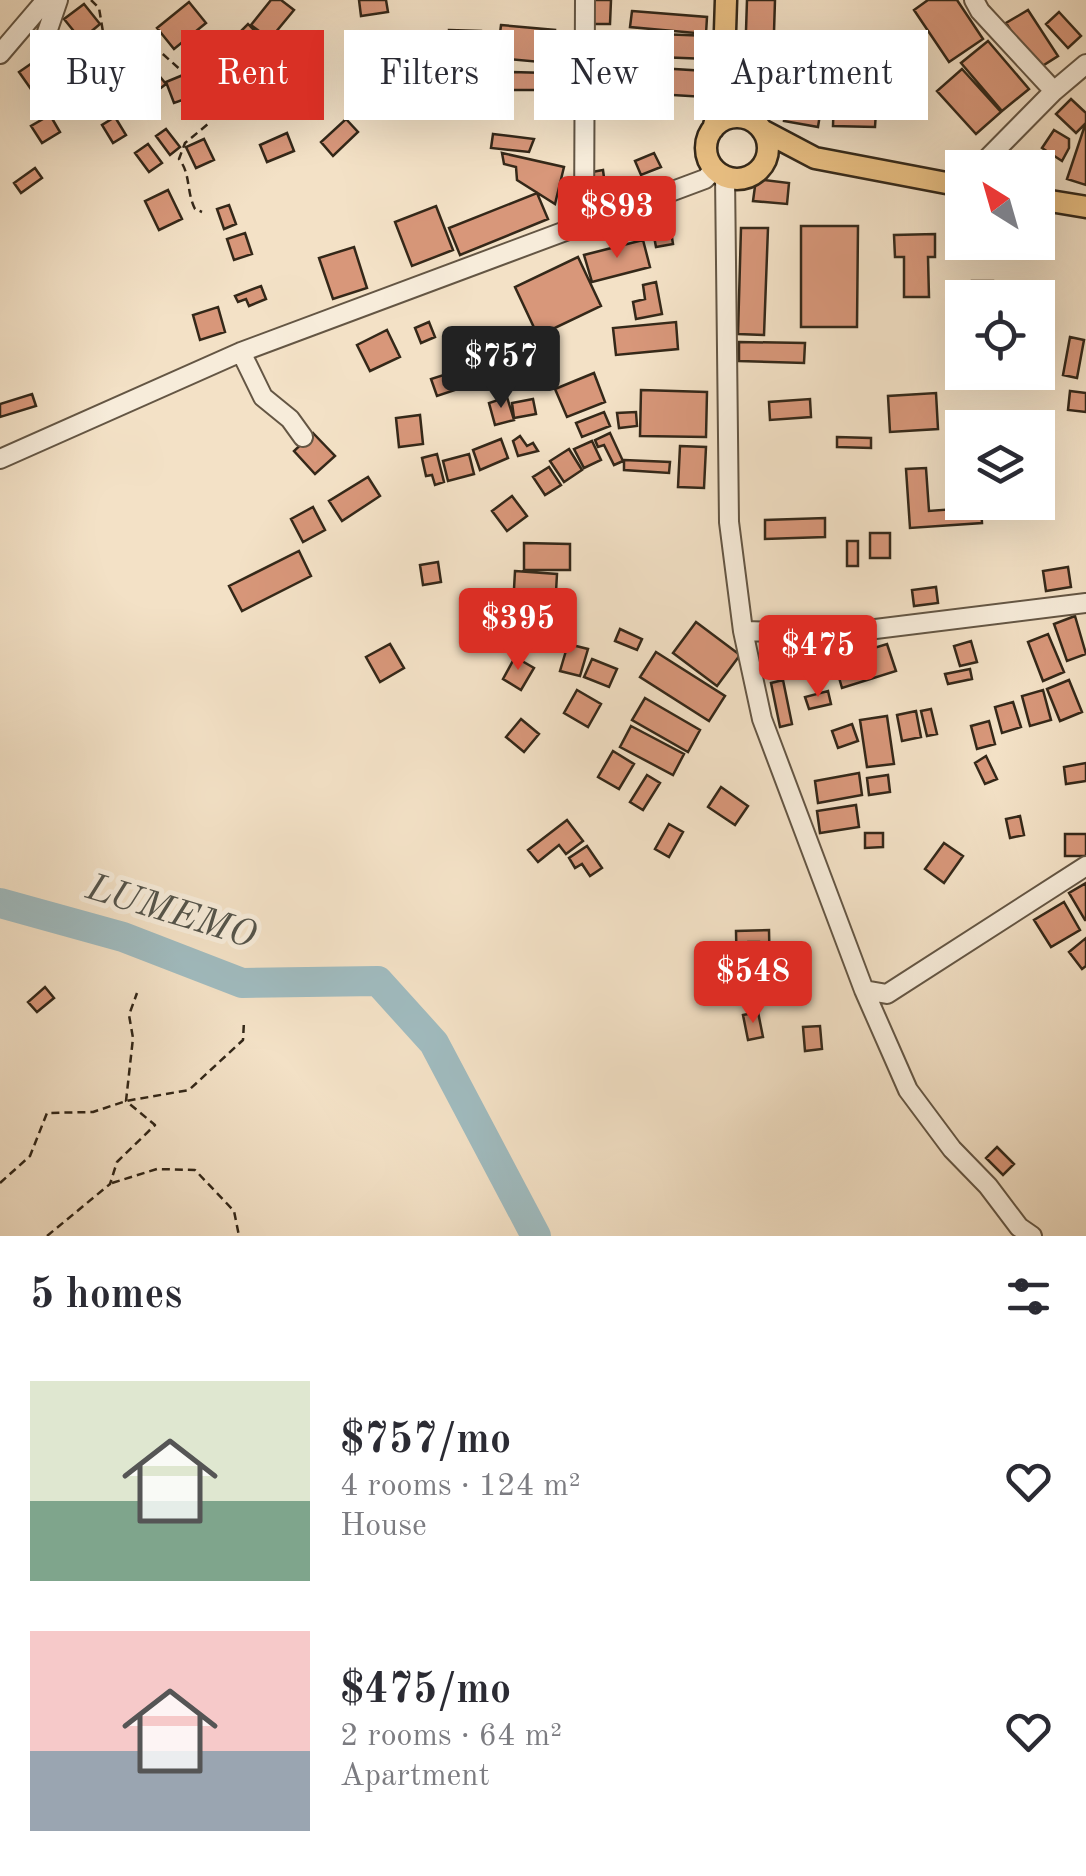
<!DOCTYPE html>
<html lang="en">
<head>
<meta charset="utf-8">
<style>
  :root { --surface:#fff; --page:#f7f7f7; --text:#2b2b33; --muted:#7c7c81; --accent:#d93025 }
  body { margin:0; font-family:"Old Standard TT",serif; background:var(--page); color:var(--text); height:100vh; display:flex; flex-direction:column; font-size:38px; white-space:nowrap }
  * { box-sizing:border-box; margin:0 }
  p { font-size:32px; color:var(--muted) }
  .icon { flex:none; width:55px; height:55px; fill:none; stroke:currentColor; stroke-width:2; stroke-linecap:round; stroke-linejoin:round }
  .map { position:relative; height:1236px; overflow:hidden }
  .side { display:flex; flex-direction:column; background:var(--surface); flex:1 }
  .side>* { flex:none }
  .top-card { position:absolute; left:30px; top:30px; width:1028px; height:90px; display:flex; gap:20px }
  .needle { width:65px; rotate:323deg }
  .controls { position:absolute; left:945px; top:150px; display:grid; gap:20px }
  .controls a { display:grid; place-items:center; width:110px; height:110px; border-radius:0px; background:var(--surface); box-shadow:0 10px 40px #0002; font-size:50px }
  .price { position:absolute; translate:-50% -85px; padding:0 22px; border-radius:10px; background:var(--accent); color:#fff; font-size:32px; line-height:65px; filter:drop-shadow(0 2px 5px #0008) }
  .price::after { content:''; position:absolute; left:50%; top:60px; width:30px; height:22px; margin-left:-15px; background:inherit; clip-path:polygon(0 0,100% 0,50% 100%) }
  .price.selected { background:#222; color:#fff }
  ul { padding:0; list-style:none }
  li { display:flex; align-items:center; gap:30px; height:250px; padding:0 30px }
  li span { display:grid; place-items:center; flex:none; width:280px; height:200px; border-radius:0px; color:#555 }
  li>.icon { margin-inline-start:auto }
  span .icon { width:120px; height:120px; fill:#fffc; stroke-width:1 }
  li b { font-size:42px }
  h2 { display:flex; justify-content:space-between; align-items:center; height:120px; padding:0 30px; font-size:42px }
  .chip { padding:0 35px; border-radius:0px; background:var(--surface); box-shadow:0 10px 40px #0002; font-size:35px; line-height:90px }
  .chip.selected { background:var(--accent); color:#fff }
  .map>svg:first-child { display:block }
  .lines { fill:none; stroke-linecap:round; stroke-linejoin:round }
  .river { stroke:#a0bbbf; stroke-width:30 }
  .building { fill:#d8977a; stroke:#342819; stroke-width:2.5 }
  .minor-casing { stroke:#645644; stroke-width:22 }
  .major-casing { stroke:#342819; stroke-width:25 }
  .path { stroke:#342819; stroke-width:2.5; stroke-dasharray:8 5; stroke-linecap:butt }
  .minor { stroke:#f7ecda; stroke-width:18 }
  .major { stroke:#eac083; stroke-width:20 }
  .labels { text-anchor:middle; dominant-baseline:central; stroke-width:10; stroke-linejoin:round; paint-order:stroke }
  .water-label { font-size:38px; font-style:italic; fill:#54544b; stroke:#f7ecda }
</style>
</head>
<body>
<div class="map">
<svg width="1086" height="1236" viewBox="0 0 1086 1236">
  <rect width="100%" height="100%" fill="#f3e1c6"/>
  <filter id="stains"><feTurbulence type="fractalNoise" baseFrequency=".002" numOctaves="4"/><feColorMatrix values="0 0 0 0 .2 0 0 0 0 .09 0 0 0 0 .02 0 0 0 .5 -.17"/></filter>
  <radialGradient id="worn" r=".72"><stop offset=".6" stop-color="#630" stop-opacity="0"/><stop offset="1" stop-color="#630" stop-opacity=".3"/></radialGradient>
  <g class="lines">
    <path class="river" d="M0,903L123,937L242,983L378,981L434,1043L536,1236"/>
  </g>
  <path class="building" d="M271,0H281L294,10L270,39L251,25Z
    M359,0H386L388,12L361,16Z
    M593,0H611L610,24H592Z
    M747,0H775L774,32L746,31Z
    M928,0H957L983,39L949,62L914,10Z
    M189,2L206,23L174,49L157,28Z
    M84,4L100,24L81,40L64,19Z
    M1028,10L1058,56L1036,70L1006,23Z
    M632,11L707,17L706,34L630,27Z
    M1059,12L1081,36L1068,48L1046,24Z
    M248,24L278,55L264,68L234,38Z
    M501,25L555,30L551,63L497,58Z
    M449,30L481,31V57L449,56Z
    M659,34L710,36L708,59L658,57Z
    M63,38L71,49L52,62L44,51Z
    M988,41L1029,89L1002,111L961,63Z
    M232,52L246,70L212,95L199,76Z
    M123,54L135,74L115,87L102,66Z
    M38,59L52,79L33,92L19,72Z
    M599,59L615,62L609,96L592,93Z
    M152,67L166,84L145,100L132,83Z
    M642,67L706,71L705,97L640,93Z
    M775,67L830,78L826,97L771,87Z
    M962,69L1001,112L976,134L937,91Z
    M252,72L263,87L232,109L221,94Z
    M414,72V103L388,104L387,73Z
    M511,72L548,73L547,90H511Z
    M183,75L191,97L174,103L166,82Z
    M834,94L877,96L875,127L833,126Z
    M1071,99L1086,113V123L1076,133L1056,114Z
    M786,103L821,108L818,127L784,121Z
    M50,115L60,132L42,143L31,126Z
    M115,117L126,135L113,143L102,125Z
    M346,119L358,132L333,156L321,142Z
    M1085,125H1086V185L1067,179Z
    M166,129L180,147L170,155L156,136Z
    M1054,130L1069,139V148L1062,161L1042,148Z
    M287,133L294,151L267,162L260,145Z
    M493,134L534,139L529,152L491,148Z
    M204,139L214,160L196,168L186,147Z
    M148,144L162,163L149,172L135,153Z
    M502,153L564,167L555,204L517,180L516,167L504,164Z
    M654,153L661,167L641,175L635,161Z
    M35,168L42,178L21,193L14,183Z
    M603,170L606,193L595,195L592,172Z
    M756,179L789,183L787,204L753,201Z
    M168,190L182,219L159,230L145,201Z
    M537,193L548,219L460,255L449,228Z
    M229,205L236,224L224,229L217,209Z
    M436,206L453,250L412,266L395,222Z
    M668,212L673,244L656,247L653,231H648L651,215Z
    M801,226H858L857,327H801Z
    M741,228H768L764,335L738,334Z
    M245,233L252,254L234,260L227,239Z
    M935,234V257H928L929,297H904V257H895L894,235Z
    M643,240L650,267L592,282L584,255Z
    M354,247L367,288L333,299L319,258Z
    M578,257L601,306L538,336L515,287Z
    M972,281H993V298H972Z
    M656,282L662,314L636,319L633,302L645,299L643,285Z
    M261,286L266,299L249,306L246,299L238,302L235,296Z
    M218,307L225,332L200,340L193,315Z
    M429,322L435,337L421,343L415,328Z
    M676,322L678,349L616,355L613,328Z
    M387,330L400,357L370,371L357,345Z
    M1070,337L1084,340L1077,378L1063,375Z
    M739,342L805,343L804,363L739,361Z
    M492,344L498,365L480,370L474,350Z
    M453,372L458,389L437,396L431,379Z
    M594,373L605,402L567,417L555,389Z
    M641,390L707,392L706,437L640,436Z
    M1070,391L1086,393V412L1068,410Z
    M936,393L938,429L890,432L888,396Z
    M32,394L36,406L0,417V404Z
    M507,397L514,420L495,425L489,403Z
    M533,399L536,414L514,418L512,403Z
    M810,399L811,417L770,420L769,402Z
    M604,412L610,426L582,437L576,423Z
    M636,412L637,426L619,428L617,413Z
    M420,415L423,444L399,447L396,418Z
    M313,433L335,456L315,474L294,451Z
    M610,433L623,461L614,465L604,445L598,447L595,440Z
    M520,436L527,446L533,443L538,451L518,456L513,441Z
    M837,437L871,438V448L837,447Z
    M501,439L508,458L480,470L473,450Z
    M592,441L601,460L584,468L574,449Z
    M680,446L706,447L704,488L678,487Z
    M569,449L582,470L564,482L550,461Z
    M437,454L444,482L435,485L432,475L426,476L422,458Z
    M469,454L474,474L448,481L443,461Z
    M624,460L670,462L669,473L624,470Z
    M549,467L561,485L545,495L533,477Z
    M926,468L929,511L981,507L982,523L910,528L906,469Z
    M368,477L380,496L342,521L329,501Z
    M512,496L527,516L507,531L492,511Z
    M313,507L325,530L303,542L291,519Z
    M825,518V537L765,539V520Z
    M870,533H890V558H870Z
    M847,541H858V566H847Z
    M524,543L570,544V570H524Z
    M299,551L311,576L242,611L229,586Z
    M438,562L441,582L423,585L420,565Z
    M1068,567L1071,587L1046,591L1043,571Z
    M515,571L557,574L556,592L514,589Z
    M936,587L938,603L914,606L912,590Z
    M484,608L527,614L523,641L506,638L507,630L481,626Z
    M1075,616L1086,654L1067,661L1054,624Z
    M696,622L740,655L717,686L673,653Z
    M620,629L642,639L637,650L615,641Z
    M1048,634L1064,672L1043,681L1028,642Z
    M971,641L977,662L960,666L954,646Z
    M390,644L404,668L380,682L366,657Z
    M568,644L588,649L580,676L560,671Z
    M887,644L896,671L842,688L834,660Z
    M656,652L725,696L709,721L640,677Z
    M515,657L534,668L521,690L503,679Z
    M592,659L617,669L609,687L584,677Z
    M970,669L972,679L948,684L945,674Z
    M783,680L792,724L780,727L771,683Z
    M1069,680L1082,712L1060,721L1047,689Z
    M577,690L601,704L588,727L564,713Z
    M1043,690L1051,720L1030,726L1022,696Z
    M828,691L831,704L809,709L805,697Z
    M645,698L700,730L688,752L632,720Z
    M1013,702L1021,727L1002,733L995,707Z
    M931,709L937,734L927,736L921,711Z
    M916,711L921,737L902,741L897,715Z
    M887,716L894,764L867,767L860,720Z
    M521,719L539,734L524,752L506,737Z
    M989,721L995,744L977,749L971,726Z
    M852,724L858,741L838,748L832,731Z
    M631,726L684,754L673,775L620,747Z
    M613,751L634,764L619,789L598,777Z
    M986,756L997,779L985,784L975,763Z
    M1086,763V781L1066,784L1064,767Z
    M859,773L862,795L818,803L815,781Z
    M647,775L660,783L643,810L630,802Z
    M888,775L890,792L869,795L867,778Z
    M721,787L748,806L735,825L708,807Z
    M856,805L859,827L820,833L817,811Z
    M1020,816L1024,835L1010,838L1006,819Z
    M567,820L583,841L566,854L559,845L538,862L528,850Z
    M669,824L683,832L669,857L655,849Z
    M865,833H883V847L865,848Z
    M1065,834H1086V856H1065Z
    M944,843L963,856L944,883L925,869Z
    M587,846L602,868L590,876L582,864L575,868L569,858Z
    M1086,883V920H1085L1069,893Z
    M1064,902L1080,930L1051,947L1034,920Z
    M769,930L770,978H760L759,942H748L746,946H751L752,978L737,979L736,931Z
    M1086,938V966L1082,969L1069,952Z
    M45,987L54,998L37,1012L28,1002Z
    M758,1012L763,1037L748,1040L743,1015Z
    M820,1026L822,1049L805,1051L803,1027Z
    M997,1147L1014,1164L1003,1175L986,1158Z"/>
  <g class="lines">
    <defs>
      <path id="minor" d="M974,0L980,11L1054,91
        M42,47L58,0
        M0,54L46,0
        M978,168L1054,91L1086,64
        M725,176L729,522L743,631L762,719L864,990L887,994L1086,866
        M584,226L585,0
        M241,352L263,397L290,419L303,437
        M0,459L241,352L705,179L715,169
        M743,631L843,633L1086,603
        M864,990L908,1090L952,1149L988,1186L1019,1227L1032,1236"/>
      <path id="major" d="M706 148a31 31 0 1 1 62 0a31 31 0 1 1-62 0Z
        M713,129L723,93L726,0
        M762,130L815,158L962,186
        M1038,199L1086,207"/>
    </defs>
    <use href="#minor" class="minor-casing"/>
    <use href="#major" class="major-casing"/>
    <path class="path" d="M91,0L99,8L104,38L155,47L194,82L193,95L206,106L208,124L185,143L179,159C191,174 186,191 195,209L202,212
      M0,1183L30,1156L47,1113L93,1112L126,1101L189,1090L243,1040L244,1021
      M112,1183L157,1169L195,1170L234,1211L239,1236
      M47,1236L110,1184L117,1162L155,1125L126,1101L133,1038L129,1015L137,993"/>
    <use href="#minor" class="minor"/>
    <use href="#major" class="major"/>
  </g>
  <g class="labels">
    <g class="water-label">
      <text transform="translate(171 913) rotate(17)">LUMEMO</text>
    </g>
  </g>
  <rect width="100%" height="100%" filter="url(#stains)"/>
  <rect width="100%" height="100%" fill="url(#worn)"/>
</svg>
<div class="controls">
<a><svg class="needle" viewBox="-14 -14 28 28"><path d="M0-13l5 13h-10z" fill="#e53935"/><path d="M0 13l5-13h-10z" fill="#7c7c81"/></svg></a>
<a><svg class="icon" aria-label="locate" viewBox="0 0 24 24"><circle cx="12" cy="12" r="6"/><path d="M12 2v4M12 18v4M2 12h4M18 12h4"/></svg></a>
<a><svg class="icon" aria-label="layers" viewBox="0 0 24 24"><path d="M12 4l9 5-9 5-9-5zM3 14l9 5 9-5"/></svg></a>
</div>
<b class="price" style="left:617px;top:261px">$893</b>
<b class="price selected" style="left:501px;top:411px">$757</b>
<b class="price" style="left:518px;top:673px">$395</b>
<b class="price" style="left:818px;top:700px">$475</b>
<b class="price" style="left:753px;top:1026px">$548</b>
<div class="top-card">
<a class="chip">Buy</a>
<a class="chip selected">Rent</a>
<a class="chip">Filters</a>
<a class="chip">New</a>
<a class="chip">Apartment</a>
</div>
</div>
<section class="side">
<h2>5 homes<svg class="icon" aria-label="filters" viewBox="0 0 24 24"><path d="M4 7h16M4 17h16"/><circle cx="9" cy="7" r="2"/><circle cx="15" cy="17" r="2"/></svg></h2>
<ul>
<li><span style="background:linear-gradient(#dfe7d0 60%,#7fa58c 0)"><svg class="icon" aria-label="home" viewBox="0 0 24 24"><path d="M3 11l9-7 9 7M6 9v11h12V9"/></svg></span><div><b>$757/mo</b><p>4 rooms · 124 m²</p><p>House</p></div><svg class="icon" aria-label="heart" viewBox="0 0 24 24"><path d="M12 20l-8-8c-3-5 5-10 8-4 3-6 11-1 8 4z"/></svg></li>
<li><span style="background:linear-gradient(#f6c9c9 60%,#9aa5b1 0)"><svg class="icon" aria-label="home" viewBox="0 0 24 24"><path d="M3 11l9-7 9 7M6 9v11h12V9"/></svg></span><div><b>$475/mo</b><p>2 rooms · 64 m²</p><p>Apartment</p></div><svg class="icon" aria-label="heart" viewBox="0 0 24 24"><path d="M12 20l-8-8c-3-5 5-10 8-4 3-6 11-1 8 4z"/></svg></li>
</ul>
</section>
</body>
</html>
